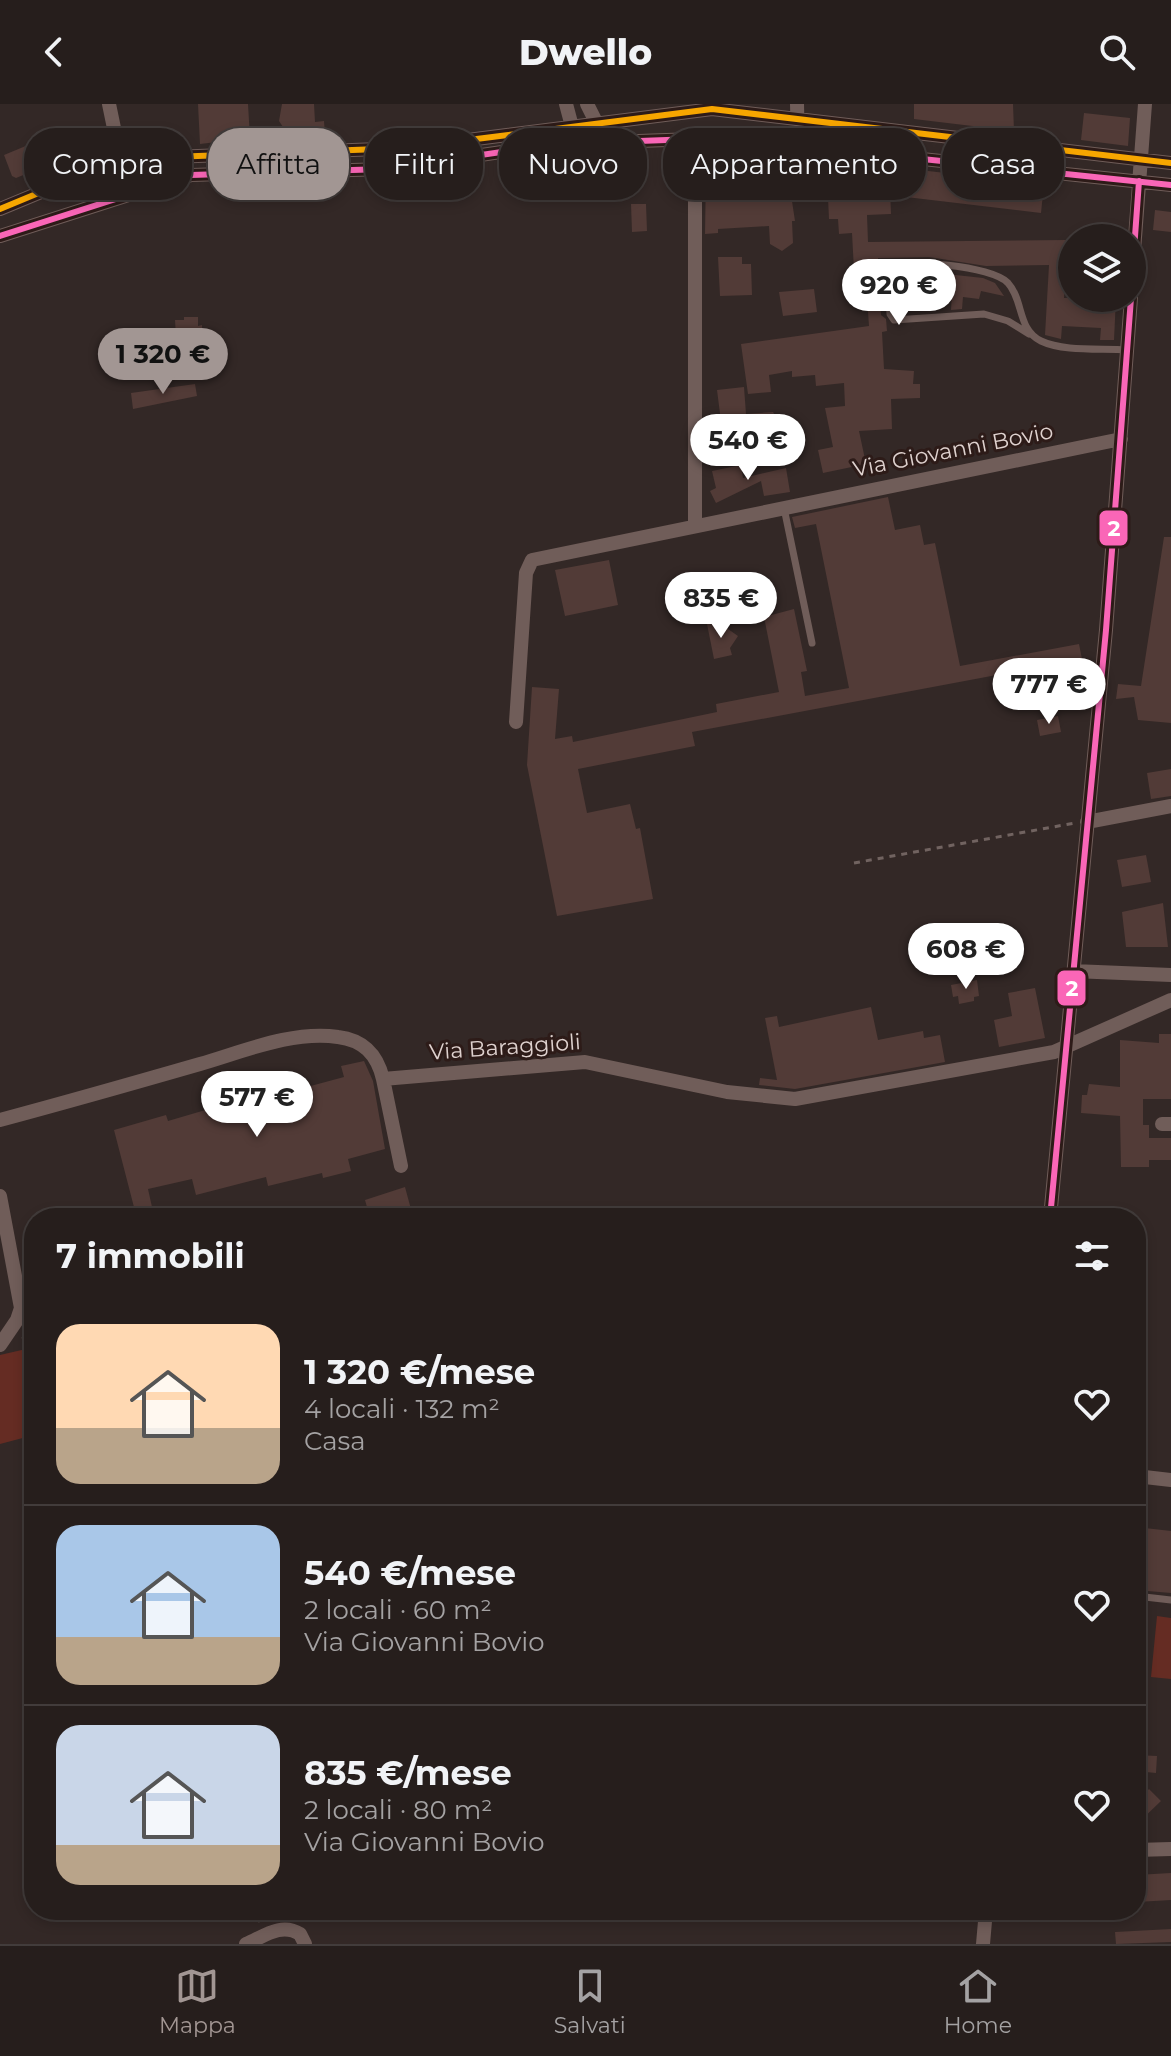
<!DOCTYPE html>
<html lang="it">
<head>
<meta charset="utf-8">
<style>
  :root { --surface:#261e1c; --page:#322b29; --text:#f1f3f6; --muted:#a4a2a3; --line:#423c3b; --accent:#a29693 }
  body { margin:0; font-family:Montserrat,sans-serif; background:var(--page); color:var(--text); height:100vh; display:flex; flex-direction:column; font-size:30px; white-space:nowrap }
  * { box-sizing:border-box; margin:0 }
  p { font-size:26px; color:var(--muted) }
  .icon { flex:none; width:44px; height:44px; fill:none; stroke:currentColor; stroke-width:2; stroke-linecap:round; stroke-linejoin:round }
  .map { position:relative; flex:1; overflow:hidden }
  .details { position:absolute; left:24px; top:1104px; width:1122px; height:712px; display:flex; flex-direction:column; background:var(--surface); border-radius:32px; box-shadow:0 4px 12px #0003,0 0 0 2px var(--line) }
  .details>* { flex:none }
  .top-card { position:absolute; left:24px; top:24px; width:1124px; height:72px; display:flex; gap:16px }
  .fabs { position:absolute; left:1058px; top:120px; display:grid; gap:16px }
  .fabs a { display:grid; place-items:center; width:88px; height:88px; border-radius:50%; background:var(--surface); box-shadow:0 4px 12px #0003,0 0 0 2px var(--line); font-size:40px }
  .price { position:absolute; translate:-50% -68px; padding:0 18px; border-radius:28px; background:#fff; color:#222; font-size:26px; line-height:52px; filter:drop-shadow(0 2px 4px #0008) }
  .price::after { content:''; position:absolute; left:50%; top:48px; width:24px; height:18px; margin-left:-12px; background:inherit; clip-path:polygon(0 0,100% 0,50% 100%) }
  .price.active { background:var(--accent); color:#111 }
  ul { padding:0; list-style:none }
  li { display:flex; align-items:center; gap:24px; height:200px; padding:0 32px }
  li+li { border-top:2px solid var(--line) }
  li span { display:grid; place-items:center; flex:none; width:224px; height:160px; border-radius:24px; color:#555 }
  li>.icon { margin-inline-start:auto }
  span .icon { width:96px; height:96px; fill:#fffc; stroke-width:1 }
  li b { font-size:34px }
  h2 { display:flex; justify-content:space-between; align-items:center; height:96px; padding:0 32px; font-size:34px }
  .tag { padding:0 28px; border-radius:32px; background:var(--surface); box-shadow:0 4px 12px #0003,0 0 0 2px var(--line); font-size:28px; line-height:72px }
  .tag.active { background:var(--accent); color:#111 }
  header { display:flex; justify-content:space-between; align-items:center; height:104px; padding:0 32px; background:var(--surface); font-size:36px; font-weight:800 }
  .tab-bar { display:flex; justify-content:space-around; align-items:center; height:112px; border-top:2px solid var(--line); background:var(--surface); font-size:22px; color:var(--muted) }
  .tab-bar a { display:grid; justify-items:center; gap:4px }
  .tab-bar .active { color:var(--accent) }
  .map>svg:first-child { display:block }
  .green { fill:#652c23 }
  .building { fill:#523b37 }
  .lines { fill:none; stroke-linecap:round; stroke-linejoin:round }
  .path { stroke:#716360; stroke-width:3; stroke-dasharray:6 6; stroke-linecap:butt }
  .lane { stroke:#705d59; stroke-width:7 }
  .street { stroke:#705d59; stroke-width:14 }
  .bus-1-casing { stroke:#2d1b18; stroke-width:12 }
  .bus-2-casing { stroke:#2d1b18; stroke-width:12 }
  .bus-1 { stroke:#fa66b7; stroke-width:6 }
  .bus-2 { stroke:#f7a600; stroke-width:6 }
  .labels { text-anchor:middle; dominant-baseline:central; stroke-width:6; stroke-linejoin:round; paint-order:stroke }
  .street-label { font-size:22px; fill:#ded1ce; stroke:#2d1b18 }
  .line-badge { stroke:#2d1b18; stroke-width:3 }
  .badge-label { font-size:22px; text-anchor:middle; font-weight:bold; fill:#fff }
</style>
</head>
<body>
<header><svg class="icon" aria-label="back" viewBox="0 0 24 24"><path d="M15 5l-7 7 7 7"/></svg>Dwello<svg class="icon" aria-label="search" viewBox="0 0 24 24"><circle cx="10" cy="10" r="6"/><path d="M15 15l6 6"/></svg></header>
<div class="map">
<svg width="1171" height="1840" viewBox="0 0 1171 1840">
  <rect width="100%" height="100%" fill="#332826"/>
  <path class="green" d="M26,1245L34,1266V1331L0,1340V1251Z
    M1157,1512L1171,1514V1575L1151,1573Z"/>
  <path class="building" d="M198,0H248L250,34L200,40Z
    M282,0H314L315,18L324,17L325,31L290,33V25L283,23L279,17Z
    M914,0H1013L1014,27L914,15Z
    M1084,9L1130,14L1128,42L1081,36Z
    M45,34L55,58L16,74L12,72L4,51Z
    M745,64L747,98L778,77L790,84L795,117H792L793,139L782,147L770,140L769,122L718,125V129L705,130L706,65Z
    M910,65L1044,80L1041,109L906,93Z
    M890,85L891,110L867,111L868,138L1067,136L1064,194H1116L1114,236H1100L1101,224L1062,222L1061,235L1045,231L1049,161L986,162L929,153L878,154L881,211L886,215L887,227L882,228L884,265L914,267L913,280H920V294L891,295L892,325L859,327L866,360L823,369L818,346L833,343L825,304L845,302L844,279L816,282L815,271L792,273V267L769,271L771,288L748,290L741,240L869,222L865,166H854L852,129L839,130L838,115H829L828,94L871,93L870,86Z
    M631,100H646L647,127L632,128Z
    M1155,106L1171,108V128L1153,126Z
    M718,153H742V160H751L752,191L720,192Z
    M919,167L983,174L995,179L1004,192L981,187L979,195L963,193L962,205L951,206L952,188L919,187Z
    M814,185L817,208L783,212L779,188Z
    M184,213H198V222L202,221L203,248L182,249L176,233L175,216H184Z
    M142,244L144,262L118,265L116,248Z
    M195,280L197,292L133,305L131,289Z
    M744,283L746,310L773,308L778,316L790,315L792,332L724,341L717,286Z
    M741,361L743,374L786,364L790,388L764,392L761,377L716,399L710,387L716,384L712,367Z
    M888,393L895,426L920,421L924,441L935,439L960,562L1079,540L1082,555L692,628L695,642L578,665L587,709L630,700L636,725L640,724L653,795L557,812L527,661L532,583L559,585L555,635L572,632L573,638L717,608L716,600L779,588L764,513L794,505L807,567L801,568L805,592L849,584L816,420L795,424L792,413Z
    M1164,433H1171V619L1138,616L1134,593L1116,595L1118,580L1141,582Z
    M609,456L618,501L565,512L555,466Z
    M718,518L738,532L730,544L732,551L714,555L707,520Z
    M1058,612L1061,628L1040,632L1037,616Z
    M1171,665V692L1151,695L1147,669Z
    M1146,751L1151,778L1122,783L1117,756Z
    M1163,799L1168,843H1126L1122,808Z
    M977,876L979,892L974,893V897L959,900L958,892L953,893L951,881Z
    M1035,884L1045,934L999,943L994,916L1012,912L1008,889Z
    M871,903L878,936L923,927L924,934L940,931L945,958L795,985L759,981L760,974L777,976L765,914L777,912L779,923Z
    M1159,930H1171V995H1143V1021H1149V1034H1171V1056H1149V1063H1121L1120,1012L1081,1009L1082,991H1087L1089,980L1120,983V936L1159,939Z
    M364,957L373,977L385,1045L348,1055L351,1067L323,1074L322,1069L268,1082L266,1073L196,1091L192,1075L148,1085L152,1103L135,1107L114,1026L166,1011L168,1017L253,992L255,997L344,973L341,962Z
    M405,1083L412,1109L392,1114H370L365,1096Z
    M1136,1423L1171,1427V1489L1136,1486Z
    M1136,1651L1157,1652L1156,1669L1136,1667Z
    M1149,1685L1161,1697L1136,1721V1698Z
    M1171,1769V1796L1137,1798L1136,1771Z
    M1171,1825V1838L1116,1840L1115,1828Z"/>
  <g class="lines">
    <path class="path" d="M854,759L1075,719
      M23,1233L34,1266
      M256,1806L260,1818"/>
    <path class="lane" d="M1029,230L1008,217L984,210L894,216L890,210L887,166C905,153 992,162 1008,179C1024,197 1017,225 1041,237C1064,248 1101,244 1127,246
      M784,404L812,539
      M1136,1492L1171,1496"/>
    <path class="street" d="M109,0L121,58
      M566,0L574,30
      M587,0L600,26
      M797,0L798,41
      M695,34V421
      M0,105L94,66L146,54L405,44L712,5L1171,59
      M0,132L191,71L385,65L556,40L722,34L1171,81
      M1132,174L1145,0
      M516,618L526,469L532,456L1121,335
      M1087,718L1171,702
      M1073,867L1171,871
      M383,975L401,1062
      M0,1016C67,998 134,979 200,960C242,948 293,926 338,933C363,936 377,950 383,975L585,958L727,988L795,995L1054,948L1171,896
      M1162,1020H1171
      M0,1092L21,1204L17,1216L0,1241
      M1050,1114L1106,526L1131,194
      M1136,1372L1171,1376
      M1136,1746L1171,1745
      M246,1840C263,1833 281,1818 300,1830L305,1840
      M983,1840L986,1806"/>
    <defs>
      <path id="bus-1" d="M0,132L191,71L385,65L556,40L722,34L1171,81
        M1132,174L1139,77
        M1050,1114L1106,526L1131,194"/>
      <path id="bus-2" d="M0,105L94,66L146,54L405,44L712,5L1171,59"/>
    </defs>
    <use href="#bus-1" class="bus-1-casing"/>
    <use href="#bus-2" class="bus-2-casing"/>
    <use href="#bus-1" class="bus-1"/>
    <use href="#bus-2" class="bus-2"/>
  </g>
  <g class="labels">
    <g class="street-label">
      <text transform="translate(953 346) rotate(-11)">Via Giovanni Bovio</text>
      <text transform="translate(505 943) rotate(-4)">Via Baraggioli</text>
    </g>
  </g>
  <g class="line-badge">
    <rect x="1098" y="405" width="31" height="38" rx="8" fill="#fa66b7"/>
    <rect x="1056" y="865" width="31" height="38" rx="8" fill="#fa66b7"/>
  </g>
  <g class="badge-label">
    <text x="1114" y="432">2</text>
    <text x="1072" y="892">2</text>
  </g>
</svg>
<div class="fabs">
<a><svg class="icon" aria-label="layers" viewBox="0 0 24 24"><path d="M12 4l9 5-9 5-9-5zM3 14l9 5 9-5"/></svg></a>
</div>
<b class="price" style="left:899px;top:223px">920 €</b>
<b class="price active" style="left:163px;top:292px">1 320 €</b>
<b class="price" style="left:748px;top:378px">540 €</b>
<b class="price" style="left:721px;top:536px">835 €</b>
<b class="price" style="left:1049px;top:622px">777 €</b>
<b class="price" style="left:966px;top:887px">608 €</b>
<b class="price" style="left:257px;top:1035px">577 €</b>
<div class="top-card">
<a class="tag">Compra</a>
<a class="tag active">Affitta</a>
<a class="tag">Filtri</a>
<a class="tag">Nuovo</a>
<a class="tag">Appartamento</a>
<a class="tag">Casa</a>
</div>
<section class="details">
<h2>7 immobili<svg class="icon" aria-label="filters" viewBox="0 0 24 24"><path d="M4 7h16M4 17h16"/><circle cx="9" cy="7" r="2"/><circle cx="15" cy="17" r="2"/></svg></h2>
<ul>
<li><span style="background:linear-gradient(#ffd9b3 65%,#b9a48a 0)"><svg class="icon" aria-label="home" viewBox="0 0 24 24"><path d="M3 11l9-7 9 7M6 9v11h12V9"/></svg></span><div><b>1 320 €/mese</b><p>4 locali · 132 m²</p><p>Casa</p></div><svg class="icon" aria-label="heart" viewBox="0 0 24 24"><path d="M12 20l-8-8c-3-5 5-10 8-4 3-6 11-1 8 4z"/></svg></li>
<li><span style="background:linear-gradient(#a9c7e8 70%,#b9a48a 0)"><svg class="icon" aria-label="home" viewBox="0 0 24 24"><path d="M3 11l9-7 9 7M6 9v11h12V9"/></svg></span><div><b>540 €/mese</b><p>2 locali · 60 m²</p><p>Via Giovanni Bovio</p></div><svg class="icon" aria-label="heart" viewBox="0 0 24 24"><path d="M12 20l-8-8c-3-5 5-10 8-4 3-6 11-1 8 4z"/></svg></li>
<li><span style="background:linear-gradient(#c9d6e8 75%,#b9a48a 0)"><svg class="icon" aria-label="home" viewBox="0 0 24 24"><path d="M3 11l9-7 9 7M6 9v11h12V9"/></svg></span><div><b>835 €/mese</b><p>2 locali · 80 m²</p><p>Via Giovanni Bovio</p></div><svg class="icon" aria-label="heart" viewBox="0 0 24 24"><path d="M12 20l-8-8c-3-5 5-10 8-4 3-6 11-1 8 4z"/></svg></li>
</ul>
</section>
</div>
<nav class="tab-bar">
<a class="active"><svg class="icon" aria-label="map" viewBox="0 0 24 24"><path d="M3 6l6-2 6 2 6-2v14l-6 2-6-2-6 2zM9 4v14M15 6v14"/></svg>Mappa</a>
<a><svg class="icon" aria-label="saved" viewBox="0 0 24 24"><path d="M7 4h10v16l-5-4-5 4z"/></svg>Salvati</a>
<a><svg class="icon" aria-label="home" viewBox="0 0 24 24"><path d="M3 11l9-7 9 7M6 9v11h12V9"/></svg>Home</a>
</nav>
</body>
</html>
